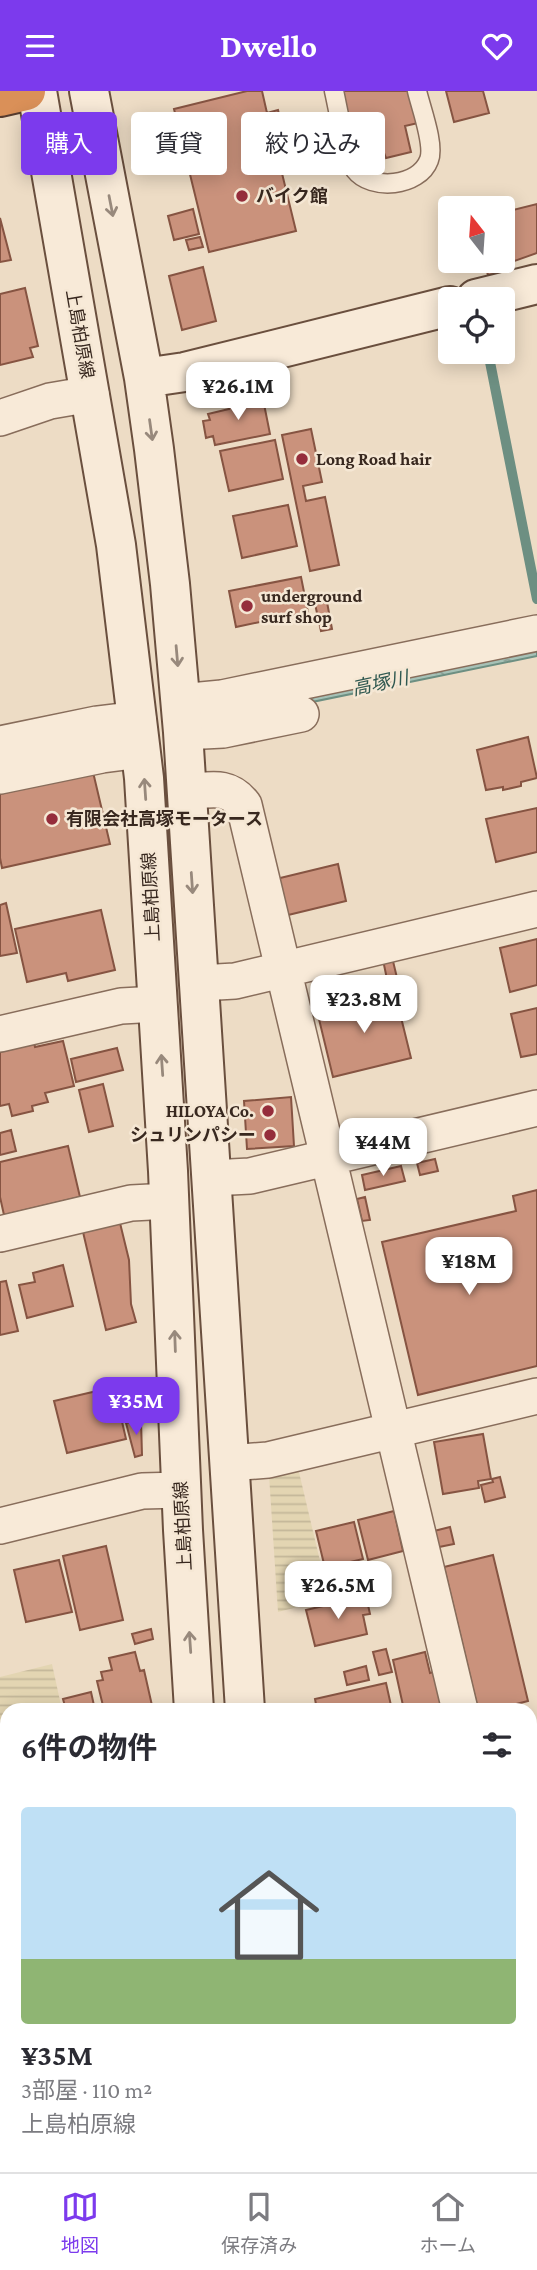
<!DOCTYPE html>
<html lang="ja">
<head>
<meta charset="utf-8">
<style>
  :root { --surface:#fff; --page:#f2f2f3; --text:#2b2b33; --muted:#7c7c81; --line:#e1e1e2; --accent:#7c3aed }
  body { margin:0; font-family:"Crimson Pro","Noto Sans JP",serif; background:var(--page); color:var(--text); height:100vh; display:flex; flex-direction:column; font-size:26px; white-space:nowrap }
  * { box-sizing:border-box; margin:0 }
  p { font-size:23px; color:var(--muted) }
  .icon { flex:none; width:38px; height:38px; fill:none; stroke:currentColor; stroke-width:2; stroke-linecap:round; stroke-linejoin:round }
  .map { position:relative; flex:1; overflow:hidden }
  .panel { position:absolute; left:0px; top:1612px; width:537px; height:471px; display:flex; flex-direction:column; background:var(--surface); border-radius:21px 21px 0 0; box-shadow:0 4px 18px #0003 }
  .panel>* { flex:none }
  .banner { position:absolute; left:21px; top:21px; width:495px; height:63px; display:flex; gap:14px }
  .needle { width:46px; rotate:343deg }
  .fabs { position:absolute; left:438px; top:105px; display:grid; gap:14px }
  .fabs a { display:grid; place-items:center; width:77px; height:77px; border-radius:7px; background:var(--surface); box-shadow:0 4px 18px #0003; font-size:35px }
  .price { position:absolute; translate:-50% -60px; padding:0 16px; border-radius:14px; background:#fff; color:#222; font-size:23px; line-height:46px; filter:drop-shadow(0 2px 4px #0008) }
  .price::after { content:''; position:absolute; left:50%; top:42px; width:21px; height:16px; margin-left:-10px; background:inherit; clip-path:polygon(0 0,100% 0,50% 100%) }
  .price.on { background:var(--accent); color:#fff }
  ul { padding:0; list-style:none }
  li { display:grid; align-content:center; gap:14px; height:371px; padding:0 21px }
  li+li { border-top:2px solid var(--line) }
  li span { display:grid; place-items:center; height:217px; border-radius:7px; color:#555 }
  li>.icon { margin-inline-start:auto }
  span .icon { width:126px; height:126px; fill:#fffc; stroke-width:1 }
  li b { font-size:30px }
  h2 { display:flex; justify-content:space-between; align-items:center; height:84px; padding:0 21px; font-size:30px }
  .tag { padding:0 24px; border-radius:7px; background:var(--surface); box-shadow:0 4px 18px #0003; font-size:24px; line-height:63px }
  .tag.on { background:var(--accent); color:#fff }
  header { display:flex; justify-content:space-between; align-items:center; height:91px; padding:0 21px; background:var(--accent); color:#fff; font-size:32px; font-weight:700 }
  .tab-bar { display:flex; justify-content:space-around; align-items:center; height:98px; border-top:2px solid var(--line); background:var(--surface); font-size:19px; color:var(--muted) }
  .tab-bar a { display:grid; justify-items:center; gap:4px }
  .tab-bar .on { color:var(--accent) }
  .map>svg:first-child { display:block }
  .farmland { fill:url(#farmland-rules) }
  .water { fill:url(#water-ripples); stroke:#6d8f82; stroke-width:2 }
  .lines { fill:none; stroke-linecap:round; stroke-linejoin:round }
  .stream { stroke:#6d8f82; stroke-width:10 }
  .building { fill:#ca927c; stroke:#865442; stroke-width:2 }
  .lane-casing { stroke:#886d5b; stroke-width:21 }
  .street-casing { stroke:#886d5b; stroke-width:38 }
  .secondary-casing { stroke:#6a4f3e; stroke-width:42 }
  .highway-casing { stroke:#563c2f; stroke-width:42 }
  .lane { stroke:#f8ead8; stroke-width:18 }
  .street { stroke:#f8ead8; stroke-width:35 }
  .secondary { stroke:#f8ead8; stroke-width:38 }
  .highway { stroke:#da9058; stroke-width:38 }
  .oneway { stroke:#98897c }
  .poi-dot { fill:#952d3b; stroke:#f5e7d4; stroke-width:2.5 }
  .labels { text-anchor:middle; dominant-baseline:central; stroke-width:5; stroke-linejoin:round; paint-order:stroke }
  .poi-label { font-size:18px; font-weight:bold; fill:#38281f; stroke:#f5e7d4; text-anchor:start }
  .street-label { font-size:18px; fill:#38281f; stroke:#f5e7d4 }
  .water-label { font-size:19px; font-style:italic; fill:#2f5850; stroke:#f5e7d4 }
</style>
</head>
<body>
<header><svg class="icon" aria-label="menu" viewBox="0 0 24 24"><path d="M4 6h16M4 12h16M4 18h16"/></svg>Dwello<svg class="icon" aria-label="heart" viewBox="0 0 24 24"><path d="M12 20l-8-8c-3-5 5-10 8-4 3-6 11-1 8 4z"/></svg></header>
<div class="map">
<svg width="537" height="2081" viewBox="0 0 537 2081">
  <defs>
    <pattern id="farmland-rules" width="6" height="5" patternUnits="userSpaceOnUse" patternTransform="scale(1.75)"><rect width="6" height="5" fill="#e3d5b2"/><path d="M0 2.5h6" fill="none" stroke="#c4b799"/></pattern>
    <pattern id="water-ripples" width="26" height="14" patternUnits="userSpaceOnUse" patternTransform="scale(1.75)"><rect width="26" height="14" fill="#a6c1b6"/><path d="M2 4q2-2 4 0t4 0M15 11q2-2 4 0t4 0" fill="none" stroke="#889d93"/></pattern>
  </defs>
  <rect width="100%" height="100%" fill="#eddcc5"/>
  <path class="farmland" d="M298,1377L329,1508L278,1521L269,1384Z
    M52,1573L62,1619H7V1705L0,1706V1586Z
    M0,1934L7,1964V2046H0Z"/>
  <path class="water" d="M537,555V565L224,629L223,619Z"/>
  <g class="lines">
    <path class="stream" d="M488,261L537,508"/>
  </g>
  <path class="building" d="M247,0H262L267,22L278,19L290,67L279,70L296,140L209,161L174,18Z
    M339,0H410L418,32L405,35L411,61L386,67L384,62L361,67L351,28L346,29Z
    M446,0H483L489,22L454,31Z
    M537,113V162L506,173L502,159V119L505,121Z
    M193,118L199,143L174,149L168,125Z
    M0,127L11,169L0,171Z
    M200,146L203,156L189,159L186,149Z
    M484,170H496L499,182L488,184Z
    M203,176L216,230L182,239L169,185Z
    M25,197L38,255L30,257L33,266L0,274V203Z
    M243,305L245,312L263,308L270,343L215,354L213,345L206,347L203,330L210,329L208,323L229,318L227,308Z
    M311,338L322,391L303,395L306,410L325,406L339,474L310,480L282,344Z
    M275,349L283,388L229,400L220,360Z
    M288,414L297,455L242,467L233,425Z
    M301,486L308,521L236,536L229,500Z
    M327,511L332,538L321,540L315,513Z
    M528,646L537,687L521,691V695L503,699V696L486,699L477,659Z
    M93,681L110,753L2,777L0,767V703Z
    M537,717V761L496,771L486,728Z
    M338,773L346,810L284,825L276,788Z
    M6,812L17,862L0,865V814Z
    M101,819L115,879L68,890L66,882L27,891L15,838Z
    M537,848V894L510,901L500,857Z
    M392,866L398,891L388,893L383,869Z
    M372,899L374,911L396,906L411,967L333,986L318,924L355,915L353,903Z
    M537,917V963L521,966L511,923Z
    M63,950L74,995L45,1002L48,1011L32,1015L33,1020L12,1025L9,1013L0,1015V961L34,952L35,956Z
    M117,957L123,979L76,991L71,968Z
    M103,993L113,1035L89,1041L79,999Z
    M291,1006L294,1055L247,1058L244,1010Z
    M11,1039L16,1060L0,1064V1042Z
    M68,1055L80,1106L4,1124L0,1106V1071Z
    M435,1068L438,1080L420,1084L417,1072Z
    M401,1075L405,1090L365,1099L362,1084Z
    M537,1099V1275L418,1304L382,1151L516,1120L513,1105Z
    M365,1106L370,1129L362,1130L357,1108Z
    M120,1132L129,1169L131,1213L136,1231L106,1239L83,1141Z
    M63,1174L73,1215L27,1227L19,1194L35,1191L33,1182Z
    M6,1190L18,1240L0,1244V1191Z
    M114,1296L126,1348L67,1362L54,1310Z
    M141,1329L142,1364L135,1366L126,1332Z
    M483,1343L491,1388L478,1390L479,1397L443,1403L434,1351Z
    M500,1386L505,1406L485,1411L481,1394L493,1391L492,1388Z
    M394,1420L403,1460L368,1469L358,1429Z
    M354,1431L363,1468L325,1477L316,1440Z
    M450,1436L454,1453L434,1457L430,1441Z
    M106,1455L123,1529L80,1539L63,1465Z
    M493,1464L528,1610L493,1619H478L444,1476Z
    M59,1469L72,1521L26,1531L14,1479Z
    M366,1505L370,1523L363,1524L367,1543L315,1555L306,1519Z
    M151,1538L153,1548L135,1553L132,1543Z
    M386,1558L392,1581L379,1584L373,1561Z
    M135,1561L140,1580L144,1579L153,1619H104L97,1590L103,1589L101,1581L112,1579L109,1567Z
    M425,1561L430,1582L440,1579L449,1619H404L393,1569Z
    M366,1575L369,1589L347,1594L344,1581Z
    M386,1592L392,1619H317L315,1608Z
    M91,1601L95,1619H66L63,1608Z
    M537,1695V1735L530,1736V1697Z
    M7,1714V1762L0,1764V1716Z
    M530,2021L534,2079L490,2078V2076H530Z
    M436,2076H485V2081H436Z"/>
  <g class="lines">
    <defs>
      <path id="lane" d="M334,0C338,17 346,67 355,79C371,100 419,96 429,69C435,54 421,17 417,0"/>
      <path id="street" d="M0,327L50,310L91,303
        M180,611L222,607L537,542
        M183,641L223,639L301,623
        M0,653L97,633L138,628
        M0,685L102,664L141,659
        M186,701C211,699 228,693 244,714L460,1619
        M199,892L235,890L537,818
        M0,943L121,915L158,913
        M211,1087L250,1085L537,1017
        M0,1143L131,1112L170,1110
        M229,1372L268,1369L537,1305
        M0,1435L142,1400L181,1399
        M537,1855L535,1860L537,1881
        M426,2076V2081"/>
      <path id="secondary" d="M37,0L116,454L144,687L168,1080L183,1439L194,1619
        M89,0L144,287L154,358L170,493L183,641L245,1619
        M476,208L537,193
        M144,287L185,281L450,215
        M530,1674L537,1672
        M0,1799L7,1797
        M222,2076V2081
        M273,2076L274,2081"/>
      <path id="highway" d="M0,6L26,0"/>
    </defs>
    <use href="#lane" class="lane-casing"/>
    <use href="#street" class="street-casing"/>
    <use href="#secondary" class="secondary-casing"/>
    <use href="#highway" class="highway-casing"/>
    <use href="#lane" class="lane"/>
    <use href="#street" class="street"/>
    <use href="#secondary" class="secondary"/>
    <use href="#highway" class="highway"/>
  </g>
  <defs><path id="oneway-shaft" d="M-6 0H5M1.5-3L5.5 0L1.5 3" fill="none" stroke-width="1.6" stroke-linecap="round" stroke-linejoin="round" transform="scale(1.75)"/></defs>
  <g class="oneway">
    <use href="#oneway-shaft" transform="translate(111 115) rotate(79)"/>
    <use href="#oneway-shaft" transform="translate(151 339) rotate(82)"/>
    <use href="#oneway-shaft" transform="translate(177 565) rotate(85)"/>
    <use href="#oneway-shaft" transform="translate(145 698) rotate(-94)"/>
    <use href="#oneway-shaft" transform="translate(192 792) rotate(86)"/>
    <use href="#oneway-shaft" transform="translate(162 974) rotate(-94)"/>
    <use href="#oneway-shaft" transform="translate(175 1250) rotate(-92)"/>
    <use href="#oneway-shaft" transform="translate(190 1551) rotate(-94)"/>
  </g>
  <g class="poi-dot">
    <circle cx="242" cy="105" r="7"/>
    <circle cx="302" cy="368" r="7"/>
    <circle cx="247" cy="515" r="7"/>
    <circle cx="52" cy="728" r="7"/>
    <circle cx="268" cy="1020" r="7"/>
    <circle cx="270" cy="1044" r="7"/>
  </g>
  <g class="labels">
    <g class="poi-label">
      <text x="256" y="105">バイク館</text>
      <text x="316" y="368">Long Road hair</text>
      <text x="261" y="505">underground<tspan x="261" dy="21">surf shop</tspan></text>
      <text x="66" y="728">有限会社高塚モータース</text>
      <text x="254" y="1020" text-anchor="end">HILOYA Co.</text>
      <text x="256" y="1044" text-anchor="end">シュリンパシー</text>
    </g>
    <g class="street-label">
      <text transform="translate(80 243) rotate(80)">上島柏原線</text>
      <text transform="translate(151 806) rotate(-93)">上島柏原線</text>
      <text transform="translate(183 1435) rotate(-93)">上島柏原線</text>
    </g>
    <g class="water-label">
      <text transform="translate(380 592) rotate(-12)">高塚川</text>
    </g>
  </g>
</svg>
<div class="fabs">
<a><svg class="needle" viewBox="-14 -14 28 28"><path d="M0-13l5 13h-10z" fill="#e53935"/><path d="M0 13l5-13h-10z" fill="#7c7c81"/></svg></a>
<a><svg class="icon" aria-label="locate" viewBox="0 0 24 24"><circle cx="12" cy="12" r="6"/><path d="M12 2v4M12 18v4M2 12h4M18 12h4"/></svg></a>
</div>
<b class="price" style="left:238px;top:331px">¥26.1M</b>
<b class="price" style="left:364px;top:944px">¥23.8M</b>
<b class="price" style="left:383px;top:1087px">¥44M</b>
<b class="price" style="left:469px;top:1206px">¥18M</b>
<b class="price on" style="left:136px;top:1346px">¥35M</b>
<b class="price" style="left:338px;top:1530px">¥26.5M</b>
<div class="banner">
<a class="tag on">購入</a>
<a class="tag">賃貸</a>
<a class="tag">絞り込み</a>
</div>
<section class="panel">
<h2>6件の物件<svg class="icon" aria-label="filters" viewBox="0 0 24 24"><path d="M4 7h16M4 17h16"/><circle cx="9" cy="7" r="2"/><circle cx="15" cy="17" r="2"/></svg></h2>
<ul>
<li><span style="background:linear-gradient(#bfe0f5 70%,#8fb573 0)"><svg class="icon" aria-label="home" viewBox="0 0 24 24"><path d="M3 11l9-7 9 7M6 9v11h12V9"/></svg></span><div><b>¥35M</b><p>3部屋 · 110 m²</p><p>上島柏原線</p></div></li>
</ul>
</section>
</div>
<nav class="tab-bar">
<a class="on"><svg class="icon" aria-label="map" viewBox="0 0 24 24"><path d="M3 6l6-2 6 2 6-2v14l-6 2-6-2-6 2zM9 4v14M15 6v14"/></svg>地図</a>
<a><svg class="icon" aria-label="saved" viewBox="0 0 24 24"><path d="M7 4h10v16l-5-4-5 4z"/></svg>保存済み</a>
<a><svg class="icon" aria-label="home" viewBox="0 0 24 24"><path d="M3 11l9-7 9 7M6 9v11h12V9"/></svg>ホーム</a>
</nav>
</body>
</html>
